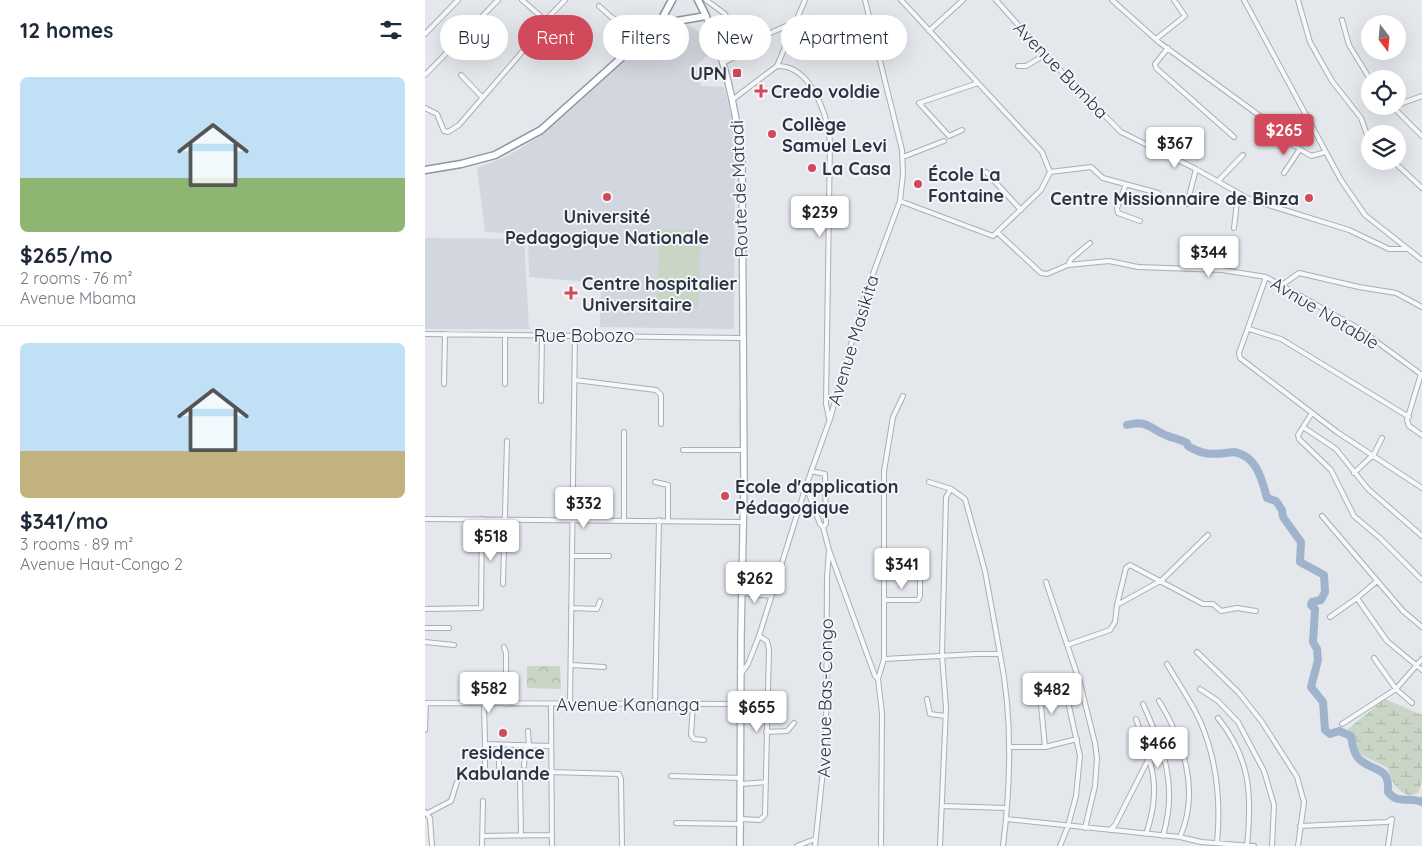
<!DOCTYPE html>
<html lang="en">
<head>
<meta charset="utf-8">
<style>
  :root { --surface:#fff; --page:#f6f6f7; --text:#1f2937; --muted:#747a83; --line:#e0e1e3; --accent:#d1495b }
  body { margin:0; font-family:Quicksand,sans-serif; background:var(--page); color:var(--text); height:100vh; display:flex; flex-direction:column; font-size:19px; white-space:nowrap }
  * { box-sizing:border-box; margin:0 }
  p { font-size:16px; color:var(--muted) }
  .icon { flex:none; width:28px; height:28px; fill:none; stroke:currentColor; stroke-width:2; stroke-linecap:round; stroke-linejoin:round }
  .map { position:relative; flex:1; overflow:hidden }
  .side { display:flex; flex-direction:column; background:var(--surface); width:425px }
  .side>* { flex:none }
  .guide { position:absolute; left:15px; top:15px; width:475px; height:45px; display:flex; gap:10px }
  .needle { width:32px; rotate:164deg }
  .controls { position:absolute; left:936px; top:15px; display:grid; gap:10px }
  .controls a { display:grid; place-items:center; width:45px; height:45px; border-radius:50%; background:var(--surface); box-shadow:0 5px 20px #0002; font-size:25px }
  .price { position:absolute; translate:-50% -42px; padding:0 11px; border-radius:5px; background:#fff; color:#222; font-size:16px; line-height:32px; filter:drop-shadow(0 1px 2px #0008) }
  .price::after { content:''; position:absolute; left:50%; top:30px; width:15px; height:11px; margin-left:-8px; background:inherit; clip-path:polygon(0 0,100% 0,50% 100%) }
  .price.current { background:var(--accent); color:#fff }
  ul { padding:0; list-style:none }
  li { display:grid; align-content:center; gap:10px; height:265px; padding:0 20px }
  li+li { border-top:1px solid var(--line) }
  li span { display:grid; place-items:center; height:155px; border-radius:8px; color:#555 }
  li>.icon { margin-inline-start:auto }
  span .icon { width:90px; height:90px; fill:#fffc; stroke-width:1 }
  li b { font-size:21px }
  h2 { display:flex; justify-content:space-between; align-items:center; height:60px; padding:0 20px; font-size:21px }
  .tag { padding:0 18px; border-radius:22px; background:var(--surface); box-shadow:0 5px 20px #0002; font-size:18px; line-height:45px }
  .tag.current { background:var(--accent); color:#fff }
  main { display:flex; flex:1; min-height:0 }
  .map>svg:first-child { display:block }
  .built { fill:#d2d6de }
  .wetland { fill:url(#wetland-marsh) }
  .park { fill:url(#park-crowns) }
  .garden { fill:#c9d6c5 }
  .lines { fill:none; stroke-linecap:round; stroke-linejoin:round }
  .stream { stroke:#9fb4cc; stroke-width:1 }
  .river { stroke:#9fb4cc; stroke-width:8 }
  .street-casing { stroke:#a9aeb7; stroke-width:6 }
  .primary-casing { stroke:#a3abb8; stroke-width:8 }
  .highway-casing { stroke:#8b94a3; stroke-width:9 }
  .street { stroke:#f7f8fa; stroke-width:4 }
  .primary { stroke:#fff; stroke-width:5.5 }
  .highway { stroke:#fff; stroke-width:6 }
  .poi-dot { fill:#d1495b; stroke:#f4f6f9; stroke-width:2 }
  .labels { text-anchor:middle; dominant-baseline:central; stroke-width:4; stroke-linejoin:round; paint-order:stroke }
  .street-label { font-size:18px; fill:#2b3445; stroke:#f4f6f9 }
  .poi-label { font-size:18px; font-weight:bold; fill:#2b3445; stroke:#f4f6f9; text-anchor:start }
</style>
</head>
<body>
<main>
<section class="side">
<h2>12 homes<svg class="icon" aria-label="filters" viewBox="0 0 24 24"><path d="M4 7h16M4 17h16"/><circle cx="9" cy="7" r="2"/><circle cx="15" cy="17" r="2"/></svg></h2>
<ul>
<li><span style="background:linear-gradient(#bfe0f5 65%,#8fb573 0)"><svg class="icon" aria-label="home" viewBox="0 0 24 24"><path d="M3 11l9-7 9 7M6 9v11h12V9"/></svg></span><div><b>$265/mo</b><p>2 rooms · 76 m²</p><p>Avenue Mbama</p></div></li>
<li><span style="background:linear-gradient(#bfe0f5 70%,#c2b280 0)"><svg class="icon" aria-label="home" viewBox="0 0 24 24"><path d="M3 11l9-7 9 7M6 9v11h12V9"/></svg></span><div><b>$341/mo</b><p>3 rooms · 89 m²</p><p>Avenue Haut-Congo 2</p></div></li>
</ul>
</section>
<div class="map">
<svg width="997" height="846" viewBox="0 0 997 846">
  <defs>
    <pattern id="wetland-marsh" width="20" height="14" patternUnits="userSpaceOnUse" patternTransform="scale(1.25)"><rect width="20" height="14" fill="#c9d6c5"/><path d="M1 5h8M5 5V1M11 12h8M15 12V8" fill="none" stroke="#adb8ab"/></pattern>
    <pattern id="park-crowns" width="20" height="18" patternUnits="userSpaceOnUse" patternTransform="scale(1.25)"><rect width="20" height="18" fill="#c9d6c5"/><path d="M2 6a3 3 0 1 1 6 0M12 15a3 3 0 1 1 6 0" fill="none" stroke="#adb8ab"/></pattern>
  </defs>
  <rect width="100%" height="100%" fill="#e4e7ec"/>
  <path class="built" d="M258,23L269,28L283,41L287,52L270,66L276,86L299,87L308,122L310,141L309,329L175,327L176,283L104,277L103,234L60,232L52,168L83,156L115,136L236,28L247,24Z
    M0,238L99,239L104,329H0Z"/>
  <path class="wetland" d="M960,699L997,715V782L993,793L985,796C971,789 967,784 963,768L933,753L931,740L923,729Z"/>
  <path class="park" d="M102,666H135L136,689L102,688Z"/>
  <path class="garden" d="M235,229L276,230L273,308L231,307Z"/>
  <g class="lines">
    <path class="stream" d="M995,800L997,797"/>
    <path class="river" d="M702,425C723,419 726,430 743,436C750,439 755,439 762,443L763,446C776,454 786,455 801,453C802,453 808,452 809,452C832,456 837,480 842,498L851,501L857,510L858,517L876,542L875,562L899,575L900,592L896,600L887,602L886,605L890,609L888,642L892,649L893,660L886,687L898,702L900,730L905,734L914,731L926,736C927,744 929,754 934,759C949,773 965,765 963,792C973,805 985,796 997,802"/>
    <defs>
      <path id="street" d="M97,0L120,20
        M281,0L300,14L314,47V55L298,63
        M571,0L620,55L696,132L771,169L824,199L924,230L964,249H981
        M687,0L735,43L846,124L865,143L886,156L901,152
        M819,0L916,180L940,215L997,260
        M873,0L885,42L907,81L936,118L945,143
        M174,6L185,16L218,39
        M917,20L924,45L945,79
        M504,31L538,0
        M0,34L33,0
        M419,37L448,30
        M731,39L760,16L749,0
        M314,47L370,22
        M743,48L730,64L731,68L809,137
        M352,66C386,65 402,114 405,141L401,404L404,418
        M593,66H601L620,55
        M0,75L73,0
        M36,75L57,97
        M307,100L352,66L380,0
        M972,105L997,96
        M967,106L997,136
        M0,108L12,114L19,131L23,132L34,125L104,44L114,27L140,0
        M537,130L524,136L494,103L553,83
        M478,157L519,141
        M968,161L997,188
        M561,172L596,210
        M625,172L666,167L678,178L733,193
        M859,173L875,149
        M793,181L818,155
        M701,184L692,208L693,213L715,221
        M475,201L568,236L616,190L625,172L617,152L476,0
        M762,204L771,169
        M809,228L813,193
        M573,233L616,273L622,274L643,265L684,261L713,267L797,270L841,277L933,328L997,375
        M643,265L646,259L665,243
        M841,277L814,353L815,358L912,432L997,488
        M857,285L874,273L934,287L971,293L997,307
        M824,329L856,339L984,417
        M0,334L317,338
        M996,374L982,420L984,426L997,435
        M150,380L231,390L236,395V424
        M19,384L20,334
        M80,384V335
        M116,401L117,335
        M887,413L873,435L874,439L906,470L929,516L955,538L997,580
        M878,427L911,449L943,489L997,536
        M258,450H318
        M386,471L400,474V477L401,524L398,527
        M929,473L949,454L957,438
        M230,482L243,485V521
        M504,482L526,489L540,499L560,571L575,654
        M381,486L395,524L398,527L404,550L450,676L453,679
        M897,516L978,611L997,627
        M0,519L317,522
        M199,520V432
        M147,556H184
        M621,582L655,683L670,743L672,758L670,786L660,828
        M78,584L82,441
        M317,593L346,596
        M932,598L962,641L997,670
        M459,600H493L495,596V581
        M692,605L701,568L705,565L778,604H788L796,611L812,608L831,611
        M146,608L172,609L175,601
        M0,609L56,608L57,519
        M905,617L932,598L952,581
        M0,628H24
        M0,642L29,645
        M642,645L685,630L690,622L692,605L737,580L783,535
        M79,647L81,653V704
        M772,652L814,693L837,722L872,777L879,802L873,846
        M949,658L971,689L987,703
        M459,659V471L468,417L478,396
        M742,664C753,683 766,701 775,721C792,760 796,801 792,843
        M147,665L179,667
        M316,674L323,664L334,636L381,486L405,419L439,298L475,201L478,174L477,150L440,0
        M614,685L620,747
        M775,689L793,701L813,722L839,771L849,805L847,846
        M502,699L505,714L520,716
        M734,701C759,741 775,792 755,837
        M0,703L317,704
        M59,704L60,744L126,746
        M126,704L127,846
        M718,704C739,751 753,785 738,836
        M145,705L150,334
        M230,705L234,520
        M268,705L266,735L269,739L279,740
        M793,718C826,759 827,795 822,846
        M711,719C727,764 737,788 721,834
        M917,724L971,689L997,659
        M0,730L1,703
        M103,731L104,746
        M341,732L362,731L369,723
        M74,745V767
        M584,747H620L652,739
        M99,766L101,746
        M60,771V744
        M126,772L194,774L196,779L197,846
        M246,776L316,778
        M316,784L341,782
        M518,806L581,808
        M0,812L5,818L7,846
        M3,813L26,801L32,782
        M316,819L335,820L340,815L344,649L342,641L334,636
        M581,819L755,837L776,842L829,846
        M251,823L316,824
        M875,826L962,822L967,819L963,846
        M685,830L690,825L724,758
        M57,836L126,835
        M96,836L95,778H126
        M57,846L58,801
        M372,846L390,839
        M390,846L401,742L402,577L404,550
        M456,846L457,713L453,679L459,659L551,654H575C588,718 586,782 578,846
        M515,846L521,708L517,655L521,497L526,489
        M635,846L643,826L651,796L655,756L640,688"/>
      <path id="primary" d="M281,16C301,62 311,110 317,159L319,483L316,635L315,846"/>
      <path id="highway" d="M234,24L281,16L273,0
        M0,170L36,164L70,155L116,130L234,24L247,0"/>
    </defs>
    <use href="#street" class="street-casing"/>
    <use href="#primary" class="primary-casing"/>
    <use href="#highway" class="highway-casing"/>
    <use href="#street" class="street"/>
    <use href="#primary" class="primary"/>
    <use href="#highway" class="highway"/>
  </g>
  <g class="poi-dot">
    <rect x="307" y="68" width="10" height="10" rx="2.5"/>
    <path d="M333.5 83.5h5v5h5v5h-5v5h-5v-5h-5v-5h5z"/>
    <circle cx="347" cy="134" r="5"/>
    <circle cx="387" cy="168" r="5"/>
    <circle cx="493" cy="184" r="5"/>
    <circle cx="182" cy="197" r="5"/>
    <circle cx="884" cy="198" r="5"/>
    <path d="M143.5 285.5h5v5h5v5h-5v5h-5v-5h-5v-5h5z"/>
    <circle cx="300" cy="496" r="5"/>
    <circle cx="78" cy="733" r="5"/>
  </g>
  <g class="labels">
    <g class="street-label">
      <text transform="translate(636 70) rotate(46)">Avenue Bumba</text>
      <text transform="translate(314 189) rotate(-92)">Route de Matadi</text>
      <text transform="translate(900 313) rotate(31)">Avnue Notable</text>
      <text x="159" y="335">Rue Bobozo</text>
      <text transform="translate(428 340) rotate(-73)">Avenue Masikita</text>
      <text transform="translate(400 698) rotate(-89)">Avenue Bas-Congo</text>
      <text x="203" y="704">Avenue Kananga</text>
    </g>
    <g class="poi-label">
      <text x="302" y="73" text-anchor="end">UPN</text>
      <text x="346" y="91">Credo voldie</text>
      <text x="357" y="124">Collège<tspan x="357" dy="21">Samuel Levi</tspan></text>
      <text x="397" y="168">La Casa</text>
      <text x="503" y="174">École La<tspan x="503" dy="21">Fontaine</tspan></text>
      <text x="874" y="198" text-anchor="end">Centre Missionnaire de Binza</text>
      <text x="182" y="216" text-anchor="middle">Université<tspan x="182" dy="21">Pedagogique Nationale</tspan></text>
      <text x="157" y="283">Centre hospitalier<tspan x="157" dy="21">Universitaire</tspan></text>
      <text x="310" y="486">Ecole d'application<tspan x="310" dy="21">Pédagogique</tspan></text>
      <text x="78" y="752" text-anchor="middle">residence<tspan x="78" dy="21">Kabulande</tspan></text>
    </g>
  </g>
</svg>
<div class="controls">
<a><svg class="needle" viewBox="-14 -14 28 28"><path d="M0-13l5 13h-10z" fill="#e53935"/><path d="M0 13l5-13h-10z" fill="#747a83"/></svg></a>
<a><svg class="icon" aria-label="locate" viewBox="0 0 24 24"><circle cx="12" cy="12" r="6"/><path d="M12 2v4M12 18v4M2 12h4M18 12h4"/></svg></a>
<a><svg class="icon" aria-label="layers" viewBox="0 0 24 24"><path d="M12 4l9 5-9 5-9-5zM3 14l9 5 9-5"/></svg></a>
</div>
<b class="price current" style="left:859px;top:156px">$265</b>
<b class="price" style="left:750px;top:169px">$367</b>
<b class="price" style="left:395px;top:238px">$239</b>
<b class="price" style="left:784px;top:278px">$344</b>
<b class="price" style="left:159px;top:529px">$332</b>
<b class="price" style="left:66px;top:562px">$518</b>
<b class="price" style="left:477px;top:590px">$341</b>
<b class="price" style="left:330px;top:604px">$262</b>
<b class="price" style="left:64px;top:714px">$582</b>
<b class="price" style="left:627px;top:715px">$482</b>
<b class="price" style="left:332px;top:733px">$655</b>
<b class="price" style="left:733px;top:769px">$466</b>
<div class="guide">
<a class="tag">Buy</a>
<a class="tag current">Rent</a>
<a class="tag">Filters</a>
<a class="tag">New</a>
<a class="tag">Apartment</a>
</div>
</div>
</main>
</body>
</html>
